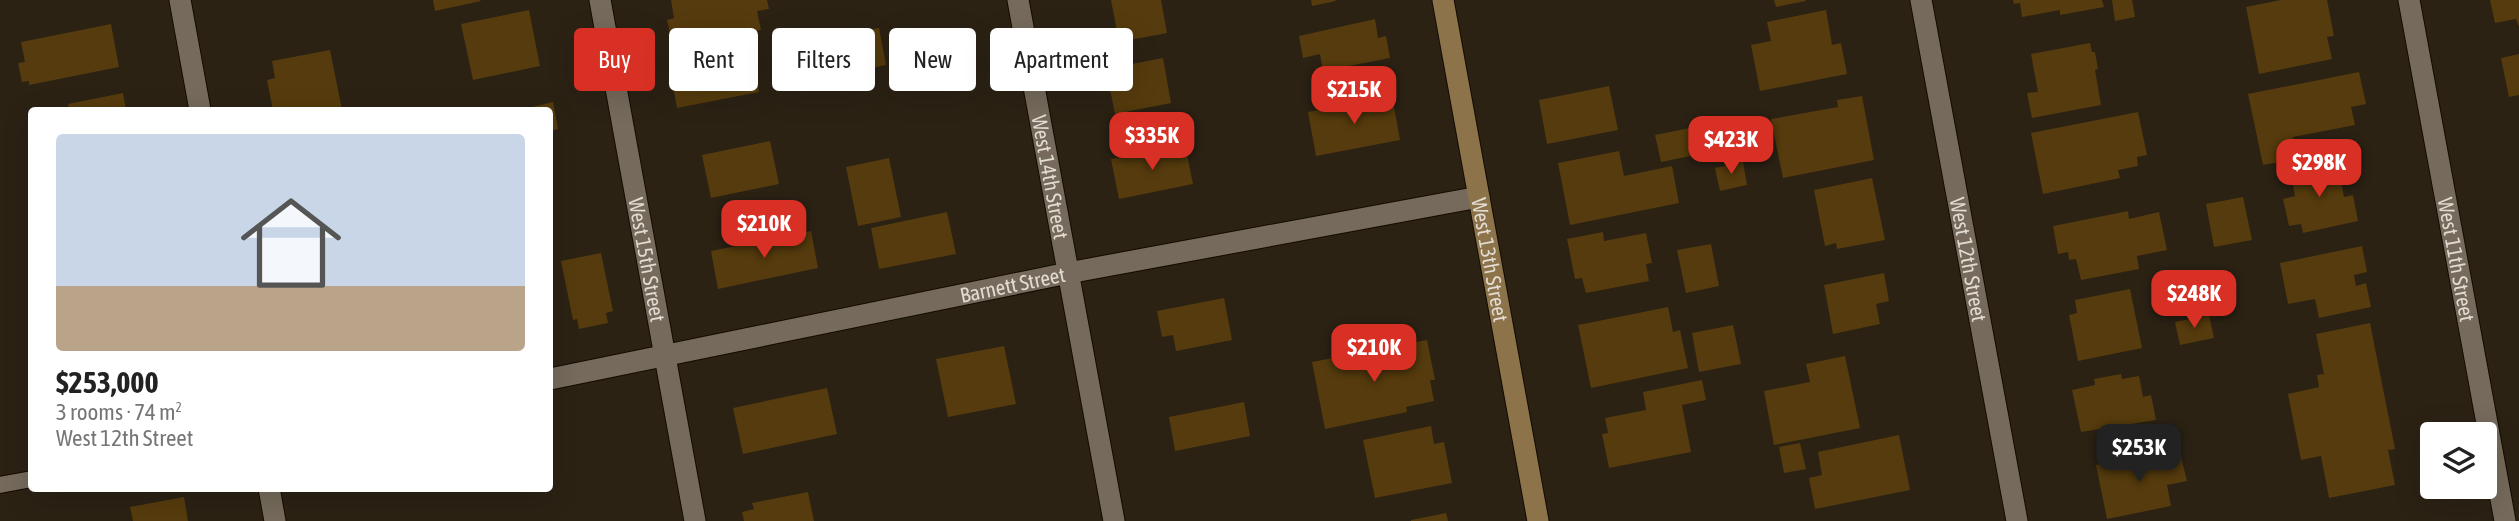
<!DOCTYPE html>
<html lang="en">
<head>
<meta charset="utf-8">
<style>
  :root { --surface:#fff; --page:#f6f6f6; --text:#222; --muted:#767676; --line:#e0e0e0; --accent:#d93025 }
  body { margin:0; font-family:"Asap Condensed",sans-serif; background:var(--page); color:var(--text); height:100vh; display:flex; flex-direction:column; font-size:26px; white-space:nowrap }
  * { box-sizing:border-box; margin:0 }
  p { font-size:23px; color:var(--muted) }
  .icon { flex:none; width:38px; height:38px; fill:none; stroke:currentColor; stroke-width:2; stroke-linecap:round; stroke-linejoin:round }
  .map { position:relative; flex:1; overflow:hidden }
  .drawer { position:absolute; left:28px; top:107px; width:525px; height:385px; display:flex; flex-direction:column; background:var(--surface); border-radius:7px; box-shadow:0 7px 28px #0002 }
  .drawer>* { flex:none }
  .banner { position:absolute; left:574px; top:28px; width:665px; height:63px; display:flex; gap:14px }
  .buttons { position:absolute; left:2420px; top:422px; display:grid; gap:14px }
  .buttons a { display:grid; place-items:center; width:77px; height:77px; border-radius:7px; background:var(--surface); box-shadow:0 7px 28px #0002; font-size:35px }
  .price { position:absolute; translate:-50% -60px; padding:0 16px; border-radius:14px; background:var(--accent); color:#fff; font-size:23px; line-height:46px; filter:drop-shadow(0 2px 4px #0008) }
  .price::after { content:''; position:absolute; left:50%; top:42px; width:21px; height:16px; margin-left:-10px; background:inherit; clip-path:polygon(0 0,100% 0,50% 100%) }
  .price.on { background:#222; color:#fff }
  ul { padding:0; list-style:none }
  li { display:grid; align-content:center; gap:14px; height:371px; padding:0 28px }
  li+li { border-top:2px solid var(--line) }
  li span { display:grid; place-items:center; height:217px; border-radius:7px; color:#555 }
  li>.icon { margin-inline-start:auto }
  span .icon { width:126px; height:126px; fill:#fffc; stroke-width:1 }
  li b { font-size:30px }
  .chip { padding:0 24px; border-radius:7px; background:var(--surface); box-shadow:0 7px 28px #0002; font-size:24px; line-height:63px }
  .chip.on { background:var(--accent); color:#fff }
  .map>svg:first-child { display:block }
  .building { fill:#553b0d }
  .lines { fill:none; stroke-linecap:round; stroke-linejoin:round }
  .lane-casing { stroke:#130b02; stroke-width:18 }
  .street-casing { stroke:#130b02; stroke-width:23 }
  .secondary-casing { stroke:#130b02; stroke-width:23 }
  .lane { stroke:#756a5b; stroke-width:16 }
  .street { stroke:#756a5b; stroke-width:21 }
  .secondary { stroke:#8c734a; stroke-width:21 }
  .labels { text-anchor:middle; dominant-baseline:central; stroke-width:7; stroke-linejoin:round; paint-order:stroke }
  .street-label { font-size:21px; fill:#e2dcd3; stroke:#21180b }
</style>
</head>
<body>
<div class="map">
<svg width="2519" height="521" viewBox="0 0 2519 521">
  <rect width="100%" height="100%" fill="#2b2214"/>
  <path class="building" d="M433,0H480L481,1L435,11Z
    M671,0H767L769,9L757,11L761,30L673,48L667,20L674,18Z
    M1111,0H1161L1167,33L1119,42Z
    M1311,0H1335L1336,1L1312,6Z
    M1774,0H1805L1806,1L1776,7Z
    M2013,0H2102L2104,7L2060,15V10L2022,17L2020,3L2014,4Z
    M2112,0H2132L2135,17L2115,21Z
    M2281,0H2327L2334,36L2327,37L2332,59L2259,74L2246,7Z
    M2490,0H2519V27L2516,19L2495,23Z
    M529,10L540,66L473,80L461,24Z
    M1826,10L1832,45L1841,43L1847,74L1760,91L1751,45L1771,41L1767,22Z
    M1375,19L1378,38L1386,36L1390,58L1323,71L1320,54L1303,58L1299,36Z
    M111,24L119,67L29,85V81L22,82L18,63L25,62L21,42Z
    M879,28L886,65L844,74L836,37Z
    M2090,43L2092,52H2095L2098,69L2095,70L2101,105L2032,118L2027,93L2038,92L2031,54Z
    M330,50L342,110H273L267,80L275,78L272,61Z
    M2519,54V95L2509,97L2501,58Z
    M752,57L759,92L677,108L671,74Z
    M1163,58L1171,103L1115,114L1106,69Z
    M2359,72L2366,104L2351,107L2355,125L2293,137L2297,159L2263,165L2248,94Z
    M1609,86L1618,130L1547,144L1539,100Z
    M123,93L126,110H69L68,104Z
    M1392,96L1400,140L1316,156L1308,112Z
    M1862,96L1874,160L1783,178L1771,119L1838,107L1837,100Z
    M553,102L558,129L550,131V110H520Z
    M2138,112L2147,155L2137,157L2138,166L2118,170L2120,178L2043,194L2031,133Z
    M1695,127L1700,154L1661,162L1655,135Z
    M770,141L779,184L711,198L702,155Z
    M1185,145L1193,184L1119,199L1111,159Z
    M1619,151L1624,176L1672,166L1679,203L1570,225L1558,163Z
    M889,158L901,217L858,226L846,167Z
    M2337,161L2344,197L2353,195L2358,221L2303,233L2301,224L2289,226L2283,199L2295,196L2290,170Z
    M1743,162L1747,185L1720,191L1715,168Z
    M1872,178L1885,240L1837,249L1836,243L1825,246L1814,190Z
    M2243,197L2252,240L2214,247L2206,204Z
    M2128,211L2129,219L2159,212L2167,250L2137,256L2139,269L2081,280L2076,259L2069,260L2068,252L2058,254L2053,226Z
    M947,212L956,254L879,269L871,228Z
    M811,231L818,268L718,289L711,251Z
    M1603,232L1604,241L1646,233L1652,263L1646,264L1649,281L1586,293L1582,278L1575,279L1567,239Z
    M1711,244L1719,286L1686,293L1677,250Z
    M2362,246L2367,272L2354,275L2356,286L2366,283L2371,307L2319,318L2315,299L2288,304L2280,263Z
    M601,253L613,311L606,313L608,323L579,329L577,319L573,320L561,261Z
    M1884,273L1889,301L1876,304L1880,324L1833,334L1824,285Z
    M2130,289L2142,348L2078,361L2069,315L2077,313L2075,300Z
    M1224,298L1232,340L1176,351L1173,335L1162,337L1157,311Z
    M1668,307L1673,332L1680,330L1688,368L1591,388L1578,325Z
    M2209,315L2214,338L2180,345L2175,322Z
    M2370,323L2395,449L2388,450L2395,485L2329,498L2321,456L2301,460L2288,394L2319,387L2317,375L2324,374L2316,334Z
    M1733,325L1741,364L1699,372L1692,333Z
    M1427,340L1435,380H1430L1434,401L1406,407L1407,412L1325,429L1312,362Z
    M1004,346L1016,404L948,417L936,359Z
    M1845,356L1860,428L1774,445L1764,391L1810,382L1806,364Z
    M2121,374L2122,379L2139,376L2143,397L2151,395L2156,420L2081,432L2072,390L2095,385L2094,379Z
    M1702,380L1706,400L1682,405L1691,452L1609,468L1602,434L1608,433L1605,418L1646,410L1643,392Z
    M827,388L837,434L743,454L733,408Z
    M1244,402L1250,436L1175,451L1169,417Z
    M1431,426L1434,444L1444,442L1452,483L1375,498L1363,440Z
    M1899,435L1910,490L1815,509L1809,478L1822,475L1818,452Z
    M1800,443L1806,469L1784,473L1779,447Z
    M2180,453L2187,481L2167,485L2171,506L2107,519L2096,465L2141,456L2142,461Z
    M808,492L814,521H744L742,512L754,509L752,503Z
    M184,497L188,521H133L130,507Z
    M1446,513L1448,521H1411V520Z"/>
  <g class="lines">
    <defs>
      <path id="lane" d="M0,485L32,479"/>
      <g id="street">
        <path d="M180,0L200,110"/>
        <path id="s1" d="M600,0L695,521"/>
        <path id="s2" d="M1018,0L1114,521"/>
        <path id="s3" d="M1921,0L2017,521"/>
        <path id="s4" d="M2409,0L2505,521"/>
        <path id="s5" d="M550,379L1068,273L1479,197"/>
        <path d="M269,488L275,521"/>
      </g>
      <g id="secondary">
        <path id="s6" d="M1443,0L1538,521"/>
      </g>
    </defs>
    <use href="#lane" class="lane-casing"/>
    <use href="#street" class="street-casing"/>
    <use href="#secondary" class="secondary-casing"/>
    <use href="#lane" class="lane"/>
    <use href="#street" class="street"/>
    <use href="#secondary" class="secondary"/>
  </g>
  <g class="labels">
    <g class="street-label">
      <text stroke="none"><textPath href="#s2" startOffset="180">West 14th Street</textPath></text>
      <text stroke="none"><textPath href="#s1" startOffset="264">West 15th Street</textPath></text>
      <text stroke="none"><textPath href="#s6" startOffset="264">West 13th Street</textPath></text>
      <text stroke="none"><textPath href="#s3" startOffset="264">West 12th Street</textPath></text>
      <text stroke="none"><textPath href="#s4" startOffset="264">West 11th Street</textPath></text>
      <text stroke="none"><textPath href="#s5" startOffset="472">Barnett Street</textPath></text>
    </g>
  </g>
</svg>
<div class="buttons">
<a><svg class="icon" aria-label="layers" viewBox="0 0 24 24"><path d="M12 4l9 5-9 5-9-5zM3 14l9 5 9-5"/></svg></a>
</div>
<b class="price" style="left:1354px;top:126px">$215K</b>
<b class="price" style="left:1152px;top:172px">$335K</b>
<b class="price" style="left:1731px;top:176px">$423K</b>
<b class="price" style="left:2319px;top:199px">$298K</b>
<b class="price" style="left:764px;top:260px">$210K</b>
<b class="price" style="left:2194px;top:330px">$248K</b>
<b class="price" style="left:1374px;top:384px">$210K</b>
<b class="price on" style="left:2139px;top:484px">$253K</b>
<div class="banner">
<a class="chip on">Buy</a>
<a class="chip">Rent</a>
<a class="chip">Filters</a>
<a class="chip">New</a>
<a class="chip">Apartment</a>
</div>
<section class="drawer">
<ul>
<li><span style="background:linear-gradient(#c9d6e8 70%,#b9a48a 0)"><svg class="icon" aria-label="home" viewBox="0 0 24 24"><path d="M3 11l9-7 9 7M6 9v11h12V9"/></svg></span><div><b>$253,000</b><p>3 rooms · 74 m²</p><p>West 12th Street</p></div></li>
</ul>
</section>
</div>
</body>
</html>
